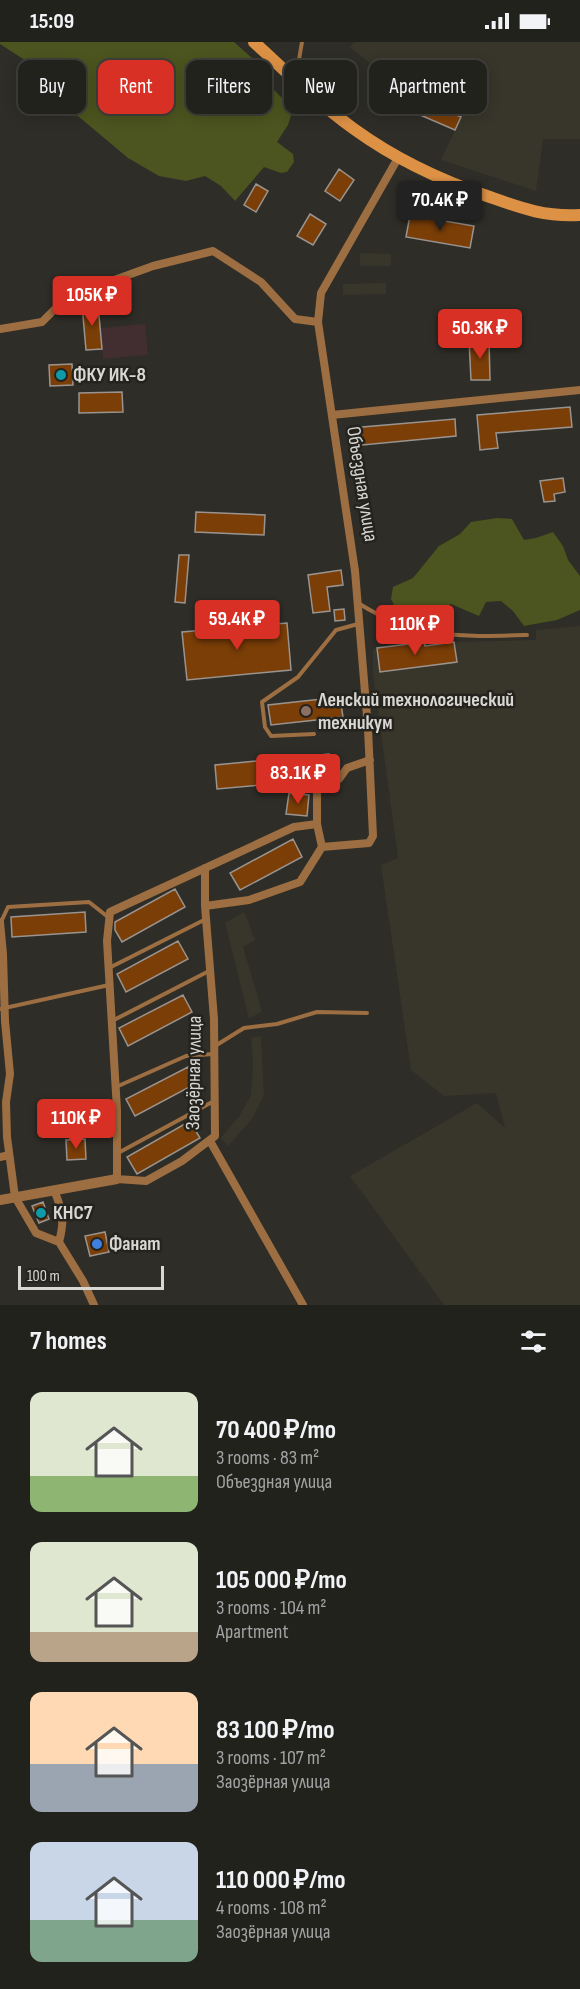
<!DOCTYPE html>
<html lang="en">
<head>
<meta charset="utf-8">
<style>
  :root { --surface:#22221d; --page:#2e2f2a; --text:#f1f3f6; --muted:#a2a4a4; --line:#3f3f3b; --accent:#d93025 }
  body { margin:0; font-family:"Sofia Sans Condensed",sans-serif; background:var(--page); color:var(--text); height:100vh; display:flex; flex-direction:column; font-size:22px; white-space:nowrap }
  * { box-sizing:border-box; margin:0 }
  p { font-size:20px; color:var(--muted) }
  .icon { flex:none; width:33px; height:33px; fill:none; stroke:currentColor; stroke-width:2; stroke-linecap:round; stroke-linejoin:round }
  .map { position:relative; height:1263px; overflow:hidden }
  .details { display:flex; flex-direction:column; background:var(--surface); flex:1 }
  .details>* { flex:none }
  .hud { position:absolute; left:18px; top:18px; width:544px; height:54px; display:flex; gap:12px }
  .scale { position:absolute; left:18px; bottom:15px; width:146px; box-sizing:border-box; padding-left:6px; border:3px solid #d8d7d3; border-top:0; font-size:16px; line-height:21px; white-space:nowrap; color:#d8d7d3; -webkit-text-stroke:4px #24231e; paint-order:stroke }
  .price { position:absolute; translate:-50% -51px; padding:0 14px; border-radius:6px; background:var(--accent); color:#fff; font-size:20px; line-height:39px; filter:drop-shadow(0 2px 3px #0008) }
  .price::after { content:''; position:absolute; left:50%; top:36px; width:18px; height:14px; margin-left:-9px; background:inherit; clip-path:polygon(0 0,100% 0,50% 100%) }
  .price.on { background:#222; color:#fff }
  ul { padding:0; list-style:none }
  li { display:flex; align-items:center; gap:18px; height:150px; padding:0 30px }
  li span { display:grid; place-items:center; flex:none; width:168px; height:120px; border-radius:12px; color:#555 }
  li>.icon { margin-inline-start:auto }
  span .icon { width:72px; height:72px; fill:#fffc; stroke-width:1 }
  li b { font-size:26px }
  h2 { display:flex; justify-content:space-between; align-items:center; height:72px; padding:0 30px; font-size:26px }
  .pill { padding:0 21px; border-radius:12px; background:var(--surface); box-shadow:0 3px 15px #0003,0 0 0 2px var(--line); font-size:21px; line-height:54px }
  .pill.on { background:var(--accent); color:#fff }
  .status { display:flex; justify-content:space-between; align-items:center; height:42px; padding:0 30px; background:var(--surface); direction:ltr }
  .status svg { height:16px; fill:currentColor }
  .map>svg:first-child { display:block }
  .commercial { fill:#422e31 }
  .built { fill:#38362a }
  .green { fill:#4c551f }
  .building { fill:#7b3e07; stroke:#9a9490; stroke-width:1.5 }
  .lines { fill:none; stroke-linecap:round; stroke-linejoin:round }
  .service { stroke:#9d6e41; stroke-width:4 }
  .minor { stroke:#9d6e41; stroke-width:8 }
  .tertiary { stroke:#9d6e41; stroke-width:10 }
  .secondary { stroke:#dd9145; stroke-width:12 }
  .culture-dot { fill:#0f9aa8; stroke:#24231e; stroke-width:2 }
  .education-dot { fill:#8d6e63; stroke:#24231e; stroke-width:2 }
  .shop-dot { fill:#3f7fe0; stroke:#24231e; stroke-width:2 }
  .labels { text-anchor:middle; dominant-baseline:central; stroke-width:5; stroke-linejoin:round; paint-order:stroke }
  .poi-label { font-size:20px; font-weight:bold; fill:#d8d7d3; stroke:#24231e; text-anchor:start }
  .street-label { font-size:20px; fill:#d8d7d3; stroke:#24231e }
</style>
</head>
<body>
<div class="status"><b>15:09</b><svg viewBox="0 0 49 12"><path d="M0 12V9h3v3zM5 12V6h3v6zM10 12V3h3v9zM15 12V0h3v12zM26 1h20v11H26zM47 4h2v5h-2z"/></svg></div>
<div class="map">
<svg width="580" height="1263" viewBox="0 0 580 1263">
  <rect width="100%" height="100%" fill="#2e2d27"/>
  <path class="commercial" d="M145,282L148,313L103,317L100,286Z"/>
  <path class="built" d="M354,0H580V97H543L536,149L441,118L455,88L418,72L422,63L401,49L406,43L404,41L411,33L401,24L392,33L398,39L395,42L350,5Z
    M360,211L391,212V224H360Z
    M386,241V252L343,253V242Z
    M580,584V1263H444L350,1134L477,1061L505,1086L496,1051L444,1054L411,1028L381,823L398,816L373,632V607L424,600L426,604L454,600L536,598V588Z
    M244,870L255,898L243,905L262,969L249,977L225,881Z
    M261,994L264,1053L252,1077L228,1104L221,1096L240,1073L251,1053L253,1022L251,996Z"/>
  <path class="green" d="M0,0H234L252,16L260,34L293,67L288,83L277,100L293,112L294,120L287,130L281,131L264,125L235,159L221,144L205,134L186,139L159,134L128,116L66,64L51,35L0,2Z
    M497,476L512,477L524,498L536,496L553,490L563,504L568,518L580,534V568L557,578L524,584L513,569L501,559L486,560L479,574L451,562C432,571 419,579 398,571L391,557L393,545L413,536L439,504L460,492L471,480Z"/>
  <path class="building" d="M401,24L411,33L402,43L392,33Z
    M424,59L461,75L455,88L418,72Z
    M339,127L354,138L340,159L325,149Z
    M256,142L268,149L256,170L244,163Z
    M310,172L326,182L313,203L297,194Z
    M410,173L474,184L470,206L406,195Z
    M98,262L102,307L86,308L82,263Z
    M489,297L490,338H471L469,298Z
    M72,322L73,343L50,344L49,323Z
    M122,350L123,370L79,371V351Z
    M570,365L572,385L496,391L498,406L480,408L477,373Z
    M455,377L456,394L352,404L351,386Z
    M563,436L565,450L554,452L555,459L544,460L540,439Z
    M196,470L265,473L264,493L195,490Z
    M179,513H189L185,561L175,560Z
    M341,528L343,543L327,545L330,569L313,571L308,533Z
    M344,567L345,578L335,579L334,568Z
    M287,581L291,628L187,638L182,590Z
    M424,600L425,604L454,600L457,620L380,630L377,606Z
    M340,655L343,675L271,683L268,663Z
    M329,712L332,732L314,738L217,747L215,723Z
    M289,751L309,753L307,774L286,772Z
    M293,797L302,815L240,848L230,831Z
    M175,847L185,865L122,900L115,888V880Z
    M85,870L86,890L12,895L11,875Z
    M178,899L188,917L126,950L117,932Z
    M183,953L192,970L128,1004L119,986Z
    M188,1025L197,1041L135,1074L126,1057Z
    M190,1079L200,1096L137,1132L127,1115Z
    M85,1097L86,1117L67,1118L66,1098Z
    M43,1160L49,1177L39,1181L32,1164Z
    M105,1190L109,1210L90,1214L85,1194Z"/>
  <g class="lines">
    <path class="service" d="M296,35L302,0
      M358,561C415,597 462,595 527,593
      M314,692L271,694L265,685L262,660L298,635L336,588L358,582
      M1,880L8,865L89,860L108,875
      M109,926L204,878
      M0,967L109,943
      M112,979L209,929
      M215,1004L244,986L277,982L317,970L367,971
      M116,1045L186,1014L213,1012
      M118,1111L214,1059"/>
    <path class="minor" d="M0,287L42,280L59,263L95,245L153,224L213,209L261,240L295,277L318,280
      M332,373L580,348
      M317,782V743L339,737L347,726L370,718
      M322,805L317,782L294,785L110,870L107,899L117,1068V1137L146,1139L182,1119L215,1094L214,977L205,864L249,858L300,840L322,805L369,801L373,794L368,687L355,529L318,280L321,251L398,116
      M205,826V864
      M0,880L3,912L5,979L10,1032L6,1060L7,1095L15,1155L36,1191L59,1200L83,1239L94,1263
      M210,1099L303,1263
      M0,1115L9,1113
      M54,1148C63,1170 65,1177 59,1200"/>
    <path class="tertiary" d="M0,1158L117,1137"/>
    <path class="secondary" d="M254,0C286,30 318,61 354,87C394,116 440,138 487,154C521,166 544,175 580,173"/>
  </g>
  <g class="culture-dot">
    <circle cx="61" cy="333" r="6"/>
    <circle cx="41" cy="1171" r="6"/>
  </g>
  <circle class="education-dot" cx="306" cy="669" r="6"/>
  <circle class="shop-dot" cx="97" cy="1202" r="6"/>
  <g class="labels">
    <g class="poi-label">
      <text x="73" y="333">ФКУ ИК-8</text>
      <text x="318" y="658">Ленский технологический<tspan x="318" dy="23">техникум</tspan></text>
      <text x="53" y="1171">КНС7</text>
      <text x="109" y="1202">Фанат</text>
    </g>
    <g class="street-label">
      <text transform="translate(362 442) rotate(81)">Объездная улица</text>
      <text transform="translate(194 1031) rotate(-89)">Заозёрная улица</text>
    </g>
  </g>
</svg>
<div class="scale">100 m</div>
<b class="price on" style="left:440px;top:190px">70.4K ₽</b>
<b class="price" style="left:92px;top:285px">105K ₽</b>
<b class="price" style="left:480px;top:318px">50.3K ₽</b>
<b class="price" style="left:237px;top:609px">59.4K ₽</b>
<b class="price" style="left:415px;top:614px">110K ₽</b>
<b class="price" style="left:298px;top:763px">83.1K ₽</b>
<b class="price" style="left:76px;top:1108px">110K ₽</b>
<div class="hud">
<a class="pill">Buy</a>
<a class="pill on">Rent</a>
<a class="pill">Filters</a>
<a class="pill">New</a>
<a class="pill">Apartment</a>
</div>
</div>
<section class="details">
<h2>7 homes<svg class="icon" aria-label="filters" viewBox="0 0 24 24"><path d="M4 7h16M4 17h16"/><circle cx="9" cy="7" r="2"/><circle cx="15" cy="17" r="2"/></svg></h2>
<ul>
<li><span style="background:linear-gradient(#dfe7d0 70%,#8fb573 0)"><svg class="icon" aria-label="home" viewBox="0 0 24 24"><path d="M3 11l9-7 9 7M6 9v11h12V9"/></svg></span><div><b>70 400 ₽/mo</b><p>3 rooms · 83 m²</p><p>Объездная улица</p></div></li>
<li><span style="background:linear-gradient(#dfe7d0 75%,#b9a48a 0)"><svg class="icon" aria-label="home" viewBox="0 0 24 24"><path d="M3 11l9-7 9 7M6 9v11h12V9"/></svg></span><div><b>105 000 ₽/mo</b><p>3 rooms · 104 m²</p><p>Apartment</p></div></li>
<li><span style="background:linear-gradient(#ffd9b3 60%,#9aa5b1 0)"><svg class="icon" aria-label="home" viewBox="0 0 24 24"><path d="M3 11l9-7 9 7M6 9v11h12V9"/></svg></span><div><b>83 100 ₽/mo</b><p>3 rooms · 107 m²</p><p>Заозёрная улица</p></div></li>
<li><span style="background:linear-gradient(#c9d6e8 65%,#7fa58c 0)"><svg class="icon" aria-label="home" viewBox="0 0 24 24"><path d="M3 11l9-7 9 7M6 9v11h12V9"/></svg></span><div><b>110 000 ₽/mo</b><p>4 rooms · 108 m²</p><p>Заозёрная улица</p></div></li>
</ul>
</section>
</body>
</html>
